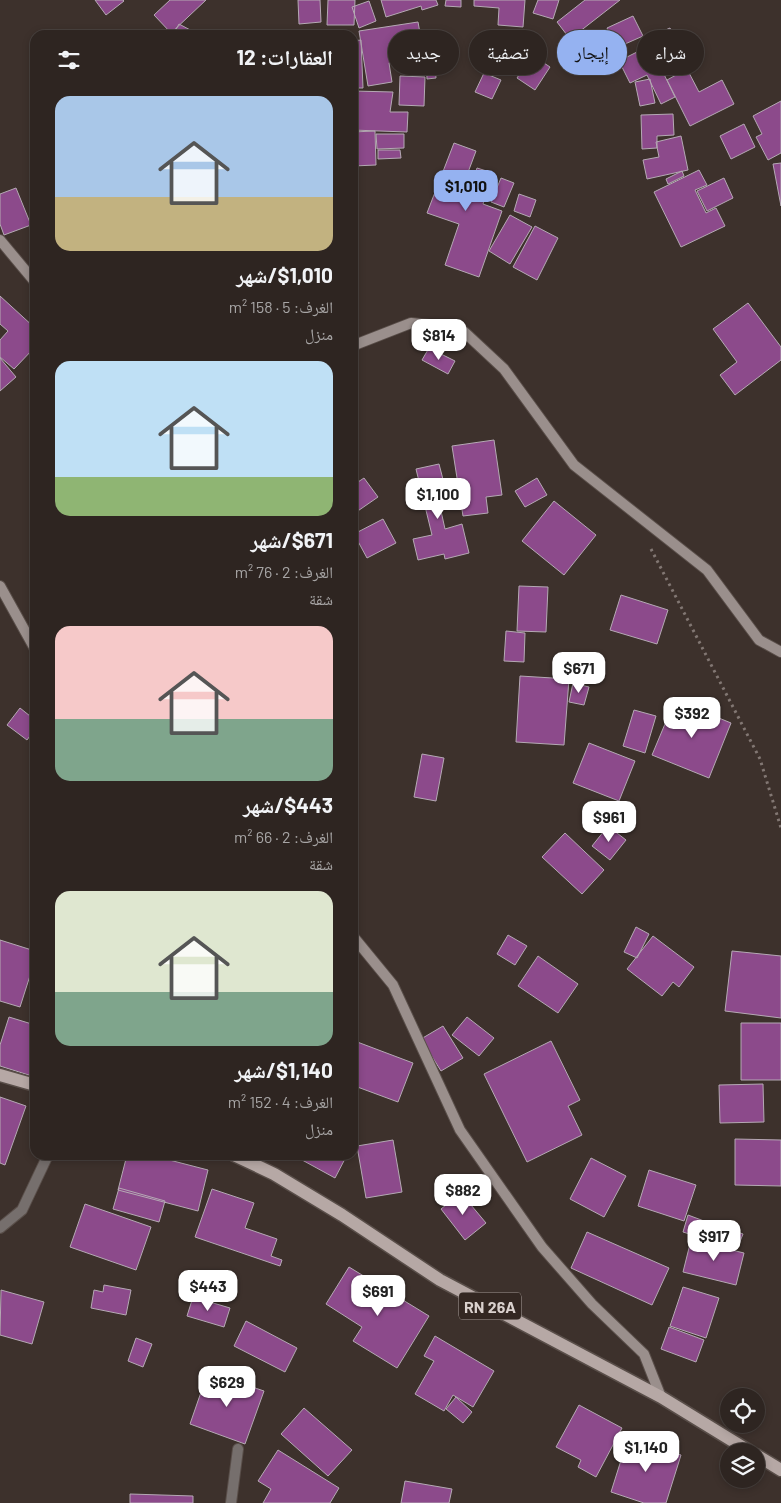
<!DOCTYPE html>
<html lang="ar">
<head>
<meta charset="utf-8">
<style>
  :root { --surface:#2e2521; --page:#3a312e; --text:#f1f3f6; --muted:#a7a5a5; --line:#49423f; --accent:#95b2f1 }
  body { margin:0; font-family:Barlow,"Noto Naskh Arabic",sans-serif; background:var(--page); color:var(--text); direction:rtl; height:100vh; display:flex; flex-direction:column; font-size:19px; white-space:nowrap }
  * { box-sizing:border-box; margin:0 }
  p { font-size:16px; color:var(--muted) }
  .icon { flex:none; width:28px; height:28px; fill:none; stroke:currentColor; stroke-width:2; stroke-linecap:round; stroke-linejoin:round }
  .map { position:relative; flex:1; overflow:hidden; direction:ltr }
  .details { position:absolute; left:30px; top:30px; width:328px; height:1130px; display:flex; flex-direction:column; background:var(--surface); border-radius:15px; box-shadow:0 2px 8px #0003,0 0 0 1px var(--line); direction:rtl }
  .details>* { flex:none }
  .banner { position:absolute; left:372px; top:30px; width:332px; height:45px; direction:rtl; display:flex; gap:10px }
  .tools { position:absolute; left:720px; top:1388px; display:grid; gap:10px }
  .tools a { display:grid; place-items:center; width:45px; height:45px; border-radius:50%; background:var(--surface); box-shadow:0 2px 8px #0003,0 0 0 1px var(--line); font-size:25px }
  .price { position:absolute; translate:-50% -42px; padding:0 11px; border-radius:10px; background:#fff; color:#222; font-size:16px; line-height:32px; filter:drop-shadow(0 1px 2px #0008) }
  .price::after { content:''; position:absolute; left:50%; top:30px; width:15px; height:11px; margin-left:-8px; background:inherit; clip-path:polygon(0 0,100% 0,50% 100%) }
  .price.active { background:var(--accent); color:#111 }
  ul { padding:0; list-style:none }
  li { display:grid; align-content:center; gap:10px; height:265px; padding:0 25px }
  li span { display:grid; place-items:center; height:155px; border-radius:15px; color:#555 }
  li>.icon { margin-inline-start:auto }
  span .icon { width:90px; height:90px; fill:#fffc; stroke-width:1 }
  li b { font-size:21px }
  h2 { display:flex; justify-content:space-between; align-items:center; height:60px; padding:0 25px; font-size:21px }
  .chip { padding:0 18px; border-radius:22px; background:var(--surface); box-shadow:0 2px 8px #0003,0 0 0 1px var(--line); font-size:18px; line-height:45px }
  .chip.active { background:var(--accent); color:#111 }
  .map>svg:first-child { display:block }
  .building { fill:#8c4a8b; stroke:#b5a9b4 }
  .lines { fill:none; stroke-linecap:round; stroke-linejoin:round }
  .street-casing { stroke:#594e49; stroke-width:12 }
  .secondary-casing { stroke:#594e49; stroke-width:12 }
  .primary-casing { stroke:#594e49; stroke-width:15 }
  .path { stroke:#827773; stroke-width:3; stroke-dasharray:2.5 4; stroke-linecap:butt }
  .street { stroke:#766f6d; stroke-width:10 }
  .secondary { stroke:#9a8f8c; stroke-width:10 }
  .primary { stroke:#b6a8a5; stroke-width:12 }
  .labels { text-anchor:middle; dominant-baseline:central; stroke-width:4; stroke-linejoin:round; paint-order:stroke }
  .shield { fill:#332722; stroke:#a89e9a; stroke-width:1 }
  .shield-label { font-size:16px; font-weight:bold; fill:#dad1ce }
</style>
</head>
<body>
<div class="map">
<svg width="781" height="1503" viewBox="0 0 781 1503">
  <rect width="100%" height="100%" fill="#3d312c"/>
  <path class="building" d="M95,0H123L124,1L106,15Z
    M170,0H206L171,33L154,15Z
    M298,0H320L321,22L299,24Z
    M328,0H355L354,25H327Z
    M381,0H436L438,5L422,10L421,6L386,17Z
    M446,0H461V7L445,6Z
    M474,0H525L523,27L498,25L499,8L474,6Z
    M538,0H559L553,19L533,13Z
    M585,0H620L570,39L557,22Z
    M369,1L376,21L359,28L352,7Z
    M633,16L643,36L616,48L607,28Z
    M418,22L420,33L403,36L407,60L389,63L392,82L368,86L359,31Z
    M179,24L194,32L192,35H173Z
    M670,28L682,53L659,64L675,97L661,104L647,75L630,83L619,61L649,46L645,39Z
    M231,32L258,33V35H231Z
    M361,40L363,88H352V41Z
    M585,41L594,60L576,68L568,50Z
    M426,51H439V64H435L436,78L427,79Z
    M532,55L550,67L535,90L517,78Z
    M687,69L699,92L722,80L734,104L690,126L667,80Z
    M484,73L501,80L492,99L475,92Z
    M400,76L425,77L424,106L399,105Z
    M650,79L655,103L640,106L635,82Z
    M353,91L393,92L390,112H408L407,132L352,130Z
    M781,101V153L768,160L756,137L762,134L753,116Z
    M673,114L674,135L657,136V148L642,149L641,115Z
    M744,124L755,147L731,159L720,136Z
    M375,131L376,165L353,166L352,132Z
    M376,134H404V148L377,149Z
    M681,136L688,170L647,179L643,160L659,157L656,142Z
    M454,143L476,151L464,183L453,179L451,184L469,191L477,168L493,173L483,204L502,211L479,277L445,265L459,224L427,213Z
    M378,150H400L401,158L378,159Z
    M781,163V206L773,164Z
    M699,170L707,185L695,190L706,213L716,208L725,226L681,247L654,192Z
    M682,171L684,176L668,184L666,179Z
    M501,178L514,183L504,207L491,202Z
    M724,178L733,198L707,211L697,191Z
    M16,188L31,225L4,235L0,224V194Z
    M519,194L536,200L530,217L514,211Z
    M510,215L532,227L510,264L489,251Z
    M535,226L558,238L537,280L513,267Z
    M0,296L35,328V347L14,369L0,357V340L8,331L0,324Z
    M748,303L781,347V360L735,395L720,375L737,362L713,329Z
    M429,348L455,361L448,374L422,360Z
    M0,358L16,377L0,391Z
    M494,440L502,495L486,497L488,513L463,516L452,446Z
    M439,464L446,491L437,493L445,529L462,524L469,553L445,559L444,554L418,560L413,539L432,535L416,469Z
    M364,478L378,497L352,515V486Z
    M537,478L547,495L525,507L515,491Z
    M554,501L596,535L564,575L522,541Z
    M383,519L396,543L367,558L354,534Z
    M519,586L548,587L546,632L517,631Z
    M35,594V606L30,603Z
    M621,595L668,610L657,644L610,630Z
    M506,631L525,633L524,662L504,661Z
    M520,676L569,679L564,745L516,742Z
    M573,683L589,687L584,705L569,702Z
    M675,700L731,723L709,778L652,755Z
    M20,708L35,720V729L27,740L7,725Z
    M634,710L656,716L645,753L623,746Z
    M589,743L635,761L619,801L573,783Z
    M422,754L444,758L436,801L414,797Z
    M608,826L626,840L610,860L592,846Z
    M565,833L604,870L582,894L542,857Z
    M636,927L649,934L637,958L624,952Z
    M508,935L527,946L515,965L497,954Z
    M653,936L694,967L679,987L673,982L662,996L627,969Z
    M0,940L35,951V960L20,1007L0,1001Z
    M732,951L781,956V1018L725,1011Z
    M538,956L578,984L558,1013L518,986Z
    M9,1017L35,1025V1077L0,1066V1045Z
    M467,1017L494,1038L479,1056L452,1035Z
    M741,1023H781V1080H741Z
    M443,1026L463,1058L441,1071L421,1039Z
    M352,1040L413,1063L398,1102L352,1085Z
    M551,1041L580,1100L568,1106L582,1135L527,1162L484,1074Z
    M763,1084L764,1122L720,1123L719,1085Z
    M0,1097L26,1106L5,1165L0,1163Z
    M735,1139L781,1140V1186L735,1185Z
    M393,1140L402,1192L366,1198L357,1146Z
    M127,1155H150L208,1170L198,1211L118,1190Z
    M293,1155H347L335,1178Z
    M591,1158L626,1176L604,1217L570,1199Z
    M649,1170L696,1185L684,1221L638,1206Z
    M119,1188L165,1201L159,1222L113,1209Z
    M212,1189L254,1203L245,1228L277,1239L271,1256L282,1260L280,1266L195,1237Z
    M461,1193L486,1223L465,1240L441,1209Z
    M85,1204L151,1227L136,1270L70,1247Z
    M688,1215L704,1221L699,1237L683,1232Z
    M720,1225L743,1234L737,1249L715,1241Z
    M587,1232L669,1268L652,1305L571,1268Z
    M691,1240L744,1253L736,1285L683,1272Z
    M349,1267L429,1316L397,1368L353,1341L362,1327L326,1304Z
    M104,1285L131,1290L126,1315L91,1308L94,1290L103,1292Z
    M683,1287L719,1298L706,1338L670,1326Z
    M1,1290L44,1302L32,1344L0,1335Z
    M193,1297L230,1308L224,1327L187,1316Z
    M246,1321L297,1348L285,1372L234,1346Z
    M669,1327L704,1340L696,1362L661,1349Z
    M435,1336L494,1371L473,1407L453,1395L444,1411L415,1394L434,1361L424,1356Z
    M136,1338L152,1344L143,1367L128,1361Z
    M208,1372L264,1391L245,1444L190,1424Z
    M456,1397L472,1412L463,1423L446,1409Z
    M579,1405L622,1428L596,1477L578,1467L581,1460L556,1447Z
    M304,1408L352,1450L328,1476L281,1434Z
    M628,1438L681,1455L666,1503H644L611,1492Z
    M278,1450L339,1488L330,1503H263L271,1489L258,1481Z
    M405,1481L452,1489L449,1503H401Z
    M130,1494L193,1496V1503H130Z"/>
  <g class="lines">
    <defs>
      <path id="street" d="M0,1228L22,1210L48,1155
        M231,1503L238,1449"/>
      <path id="secondary" d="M0,240L35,282
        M352,346L411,323L460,328L504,369L574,465L707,570L759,640L781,652
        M0,586L35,649
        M352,935L393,985L460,1130L542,1247L592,1304L644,1354L661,1397"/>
      <path id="primary" d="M0,1075L35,1085
        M234,1155L274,1174L342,1215L440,1280L661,1397L749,1451
        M756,1455L781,1470"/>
    </defs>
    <use href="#street" class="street-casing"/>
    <use href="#secondary" class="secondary-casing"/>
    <use href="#primary" class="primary-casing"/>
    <path class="path" d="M651,549L760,759L781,828"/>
    <use href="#street" class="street"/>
    <use href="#secondary" class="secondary"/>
    <use href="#primary" class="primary"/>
  </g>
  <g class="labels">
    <rect class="shield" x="459" y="1292.5" width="62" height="27" rx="4"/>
    <g class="shield-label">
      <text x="490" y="1306">RN 26A</text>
    </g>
  </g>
</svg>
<div class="tools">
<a><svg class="icon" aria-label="locate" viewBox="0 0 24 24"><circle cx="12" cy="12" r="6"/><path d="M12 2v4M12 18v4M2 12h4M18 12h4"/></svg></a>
<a><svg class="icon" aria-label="layers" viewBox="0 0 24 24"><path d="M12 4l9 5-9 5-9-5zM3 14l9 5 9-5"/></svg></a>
</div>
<b class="price active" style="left:466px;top:212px">$1,010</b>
<b class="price" style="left:439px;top:361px">$814</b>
<b class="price" style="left:438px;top:520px">$1,100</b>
<b class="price" style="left:579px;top:694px">$671</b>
<b class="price" style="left:692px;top:739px">$392</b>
<b class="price" style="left:609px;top:843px">$961</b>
<b class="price" style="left:463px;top:1216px">$882</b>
<b class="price" style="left:714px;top:1262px">$917</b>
<b class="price" style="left:208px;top:1312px">$443</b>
<b class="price" style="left:378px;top:1317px">$691</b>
<b class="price" style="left:227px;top:1408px">$629</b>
<b class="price" style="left:646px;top:1473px">$1,140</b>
<div class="banner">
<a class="chip">شراء</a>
<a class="chip active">إيجار</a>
<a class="chip">تصفية</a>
<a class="chip">جديد</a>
</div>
<section class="details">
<h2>العقارات: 12<svg class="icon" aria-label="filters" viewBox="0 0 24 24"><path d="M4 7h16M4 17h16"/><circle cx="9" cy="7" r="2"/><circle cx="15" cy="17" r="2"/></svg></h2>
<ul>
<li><span style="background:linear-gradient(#a9c7e8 65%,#c2b280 0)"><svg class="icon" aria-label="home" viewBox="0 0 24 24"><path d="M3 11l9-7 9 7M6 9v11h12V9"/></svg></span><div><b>$1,010/شهر</b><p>الغرف: 5 · 158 m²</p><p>منزل</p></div></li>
<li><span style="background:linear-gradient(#bfe0f5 75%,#8fb573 0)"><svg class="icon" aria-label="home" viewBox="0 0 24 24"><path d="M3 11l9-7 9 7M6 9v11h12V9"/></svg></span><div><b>$671/شهر</b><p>الغرف: 2 · 76 m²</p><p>شقة</p></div></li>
<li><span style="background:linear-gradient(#f6c9c9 60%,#7fa58c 0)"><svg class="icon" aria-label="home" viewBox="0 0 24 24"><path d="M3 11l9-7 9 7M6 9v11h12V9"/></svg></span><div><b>$443/شهر</b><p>الغرف: 2 · 66 m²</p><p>شقة</p></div></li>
<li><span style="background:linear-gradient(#dfe7d0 65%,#7fa58c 0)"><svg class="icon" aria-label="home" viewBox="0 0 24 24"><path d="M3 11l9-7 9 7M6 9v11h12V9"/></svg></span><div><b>$1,140/شهر</b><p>الغرف: 4 · 152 m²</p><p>منزل</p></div></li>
</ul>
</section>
</div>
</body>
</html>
